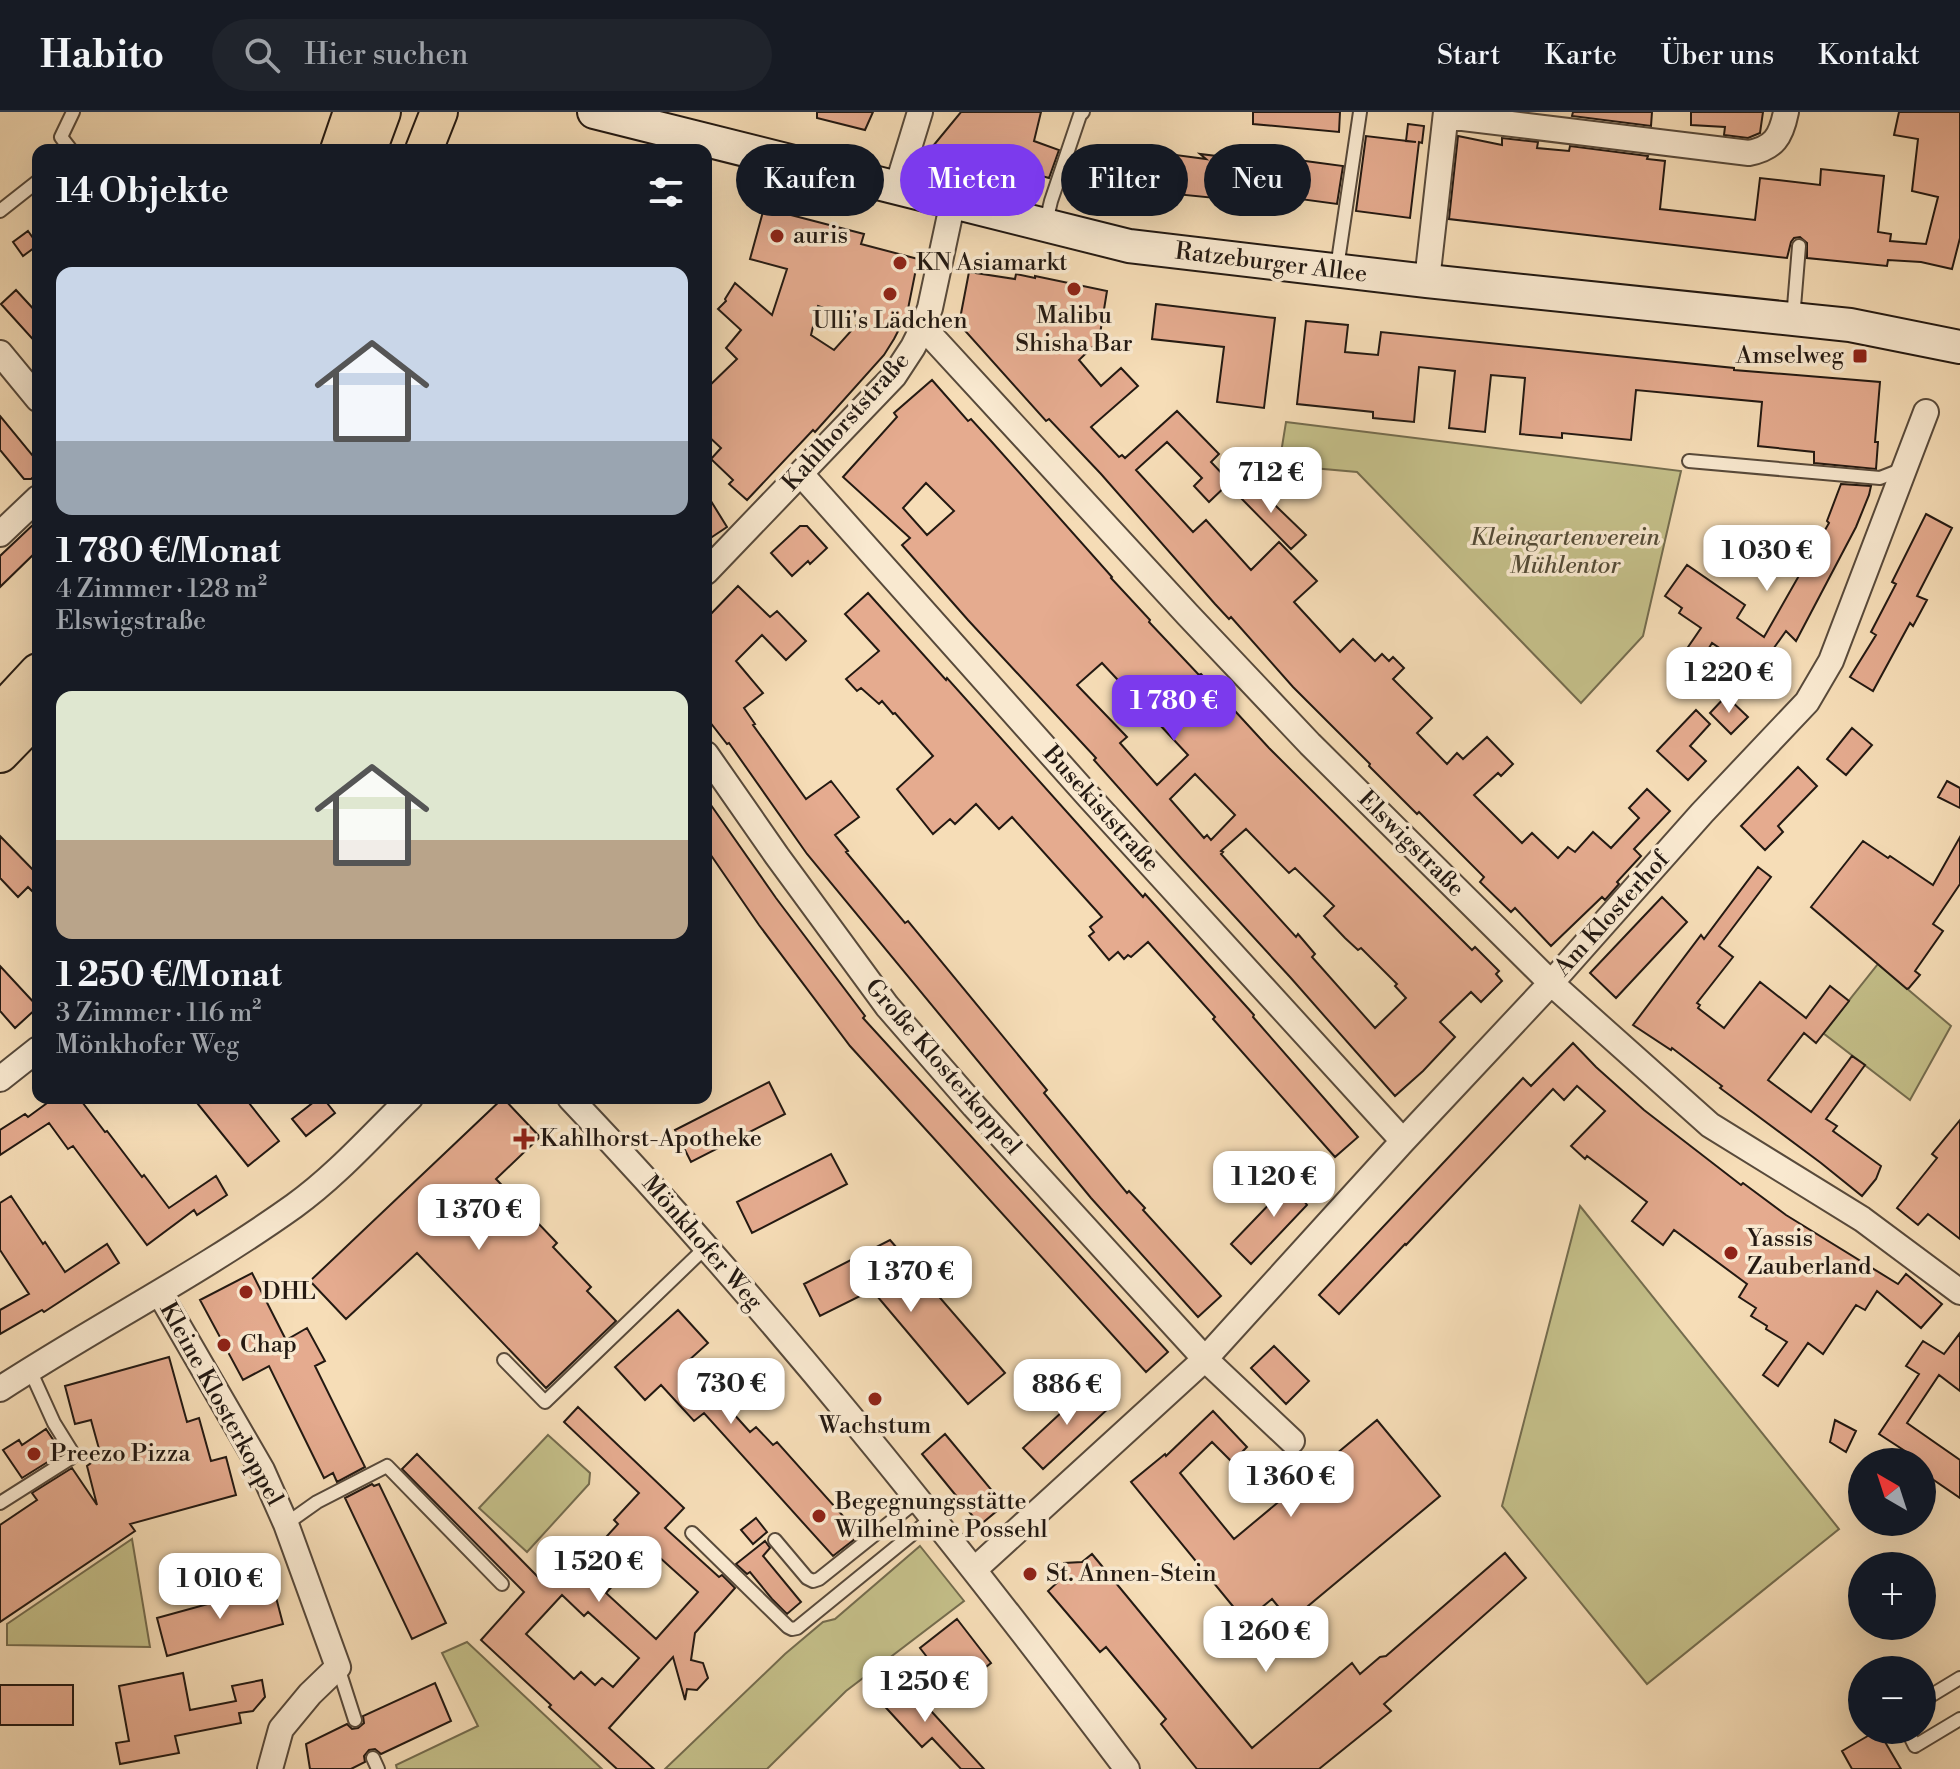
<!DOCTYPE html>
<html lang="de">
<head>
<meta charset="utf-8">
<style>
  :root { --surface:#171b24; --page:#20242c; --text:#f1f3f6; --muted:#9ea1a6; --line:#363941; --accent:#7c3aed }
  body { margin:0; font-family:"Libre Bodoni",serif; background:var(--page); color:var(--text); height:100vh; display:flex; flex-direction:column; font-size:30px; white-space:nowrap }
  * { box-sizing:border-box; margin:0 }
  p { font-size:26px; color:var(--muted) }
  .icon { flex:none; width:44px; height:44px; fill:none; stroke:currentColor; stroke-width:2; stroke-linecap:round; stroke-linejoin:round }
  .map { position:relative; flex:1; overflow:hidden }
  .details { position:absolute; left:32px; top:32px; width:680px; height:960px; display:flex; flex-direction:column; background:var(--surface); border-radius:16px; box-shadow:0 8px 32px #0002 }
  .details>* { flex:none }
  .guide { position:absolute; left:736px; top:32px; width:760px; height:72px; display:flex; gap:16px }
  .needle { width:52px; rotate:321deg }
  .buttons { position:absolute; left:1848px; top:1336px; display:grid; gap:16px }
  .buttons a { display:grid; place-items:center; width:88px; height:88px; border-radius:50%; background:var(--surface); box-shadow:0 8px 32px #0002; font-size:40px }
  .price { position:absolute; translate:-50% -68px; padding:0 18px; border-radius:16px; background:#fff; color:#222; font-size:26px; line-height:52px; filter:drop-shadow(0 2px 4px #0008) }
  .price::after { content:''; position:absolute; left:50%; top:48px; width:24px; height:18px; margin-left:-12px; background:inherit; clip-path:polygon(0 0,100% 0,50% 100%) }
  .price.current { background:var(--accent); color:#fff }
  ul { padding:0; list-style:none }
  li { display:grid; align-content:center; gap:16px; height:424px; padding:0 24px }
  li span { display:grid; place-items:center; height:248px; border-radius:16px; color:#555 }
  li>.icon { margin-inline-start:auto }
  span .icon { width:144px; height:144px; fill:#fffc; stroke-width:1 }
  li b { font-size:34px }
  h2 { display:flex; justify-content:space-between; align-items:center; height:96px; padding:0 24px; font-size:34px }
  .tag { padding:0 28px; border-radius:36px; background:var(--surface); box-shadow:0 8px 32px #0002; font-size:28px; line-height:72px }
  .tag.current { background:var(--accent); color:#fff }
  header { display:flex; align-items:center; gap:48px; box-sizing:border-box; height:112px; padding:0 40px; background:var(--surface); border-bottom:2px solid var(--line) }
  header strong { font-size:38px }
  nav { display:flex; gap:44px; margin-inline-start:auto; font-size:28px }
  .search { width:560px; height:72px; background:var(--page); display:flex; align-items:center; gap:20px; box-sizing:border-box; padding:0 28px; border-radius:44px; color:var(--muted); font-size:30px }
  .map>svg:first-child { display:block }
  .green { fill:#c4bf89; stroke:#746c4e; stroke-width:2 }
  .building { fill:#e5ab8f; stroke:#231912; stroke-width:2; fill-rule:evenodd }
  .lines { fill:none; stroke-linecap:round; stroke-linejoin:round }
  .service-casing { stroke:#584a3b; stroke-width:16 }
  .minor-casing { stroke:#584a3b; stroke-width:28 }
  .secondary-casing { stroke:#231912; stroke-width:36 }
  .primary-casing { stroke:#231912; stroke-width:40 }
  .service { stroke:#f9e9d0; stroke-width:12 }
  .minor { stroke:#f9e9d0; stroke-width:24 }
  .secondary { stroke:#f9e9d0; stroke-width:32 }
  .primary { stroke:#f6ddb7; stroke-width:36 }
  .poi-dot { fill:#8f2418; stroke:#f9e9d0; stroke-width:3 }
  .labels { text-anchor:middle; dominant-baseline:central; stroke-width:7; stroke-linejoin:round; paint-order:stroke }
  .poi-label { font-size:24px; fill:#231912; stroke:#f9e9d0; text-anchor:start }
  .street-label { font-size:24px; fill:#231912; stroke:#f9e9d0 }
  .park-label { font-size:24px; font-style:italic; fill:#534b36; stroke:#f9e9d0 }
</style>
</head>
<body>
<header>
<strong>Habito</strong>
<div class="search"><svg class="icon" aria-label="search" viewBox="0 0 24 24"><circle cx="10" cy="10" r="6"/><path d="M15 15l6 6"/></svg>Hier suchen</div>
<nav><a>Start</a><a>Karte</a><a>Über uns</a><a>Kontakt</a></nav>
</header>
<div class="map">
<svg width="1960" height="1657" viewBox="0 0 1960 1657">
  <rect width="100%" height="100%" fill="#f6ddb7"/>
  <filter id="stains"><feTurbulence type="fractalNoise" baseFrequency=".0025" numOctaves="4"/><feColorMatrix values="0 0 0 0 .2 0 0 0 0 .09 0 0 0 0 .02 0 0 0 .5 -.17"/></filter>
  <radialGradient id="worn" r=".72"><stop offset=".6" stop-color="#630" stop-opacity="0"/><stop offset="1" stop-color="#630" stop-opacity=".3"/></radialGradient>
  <path class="green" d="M1286,310L1681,359L1643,524L1581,591L1357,360L1279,353Z
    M1878,852L1951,914L1910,988L1823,921Z
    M1580,1094L1839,1417L1647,1572L1502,1394Z
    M548,1323L590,1361L589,1372L527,1440L479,1396Z
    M132,1427L150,1535L7,1533V1512Z
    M920,1434L964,1489L846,1579L767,1657H665L785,1542L823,1510L835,1507Z
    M467,1530L602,1657H397L396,1653L478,1614L442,1541Z"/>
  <path class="building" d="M817,0H873L865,18L817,6Z
    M961,0H1041L1034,29L1059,38L1049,66L1020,58L1019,61L982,52L983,48L933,34Z
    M1253,0H1340L1339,20L1253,12Z
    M1573,0H1652L1651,14L1572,4Z
    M1691,0H1763L1760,21L1748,26L1724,23L1725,15L1691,13Z
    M1899,0H1960V126L1952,157L1921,150L1888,148L1887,154L1807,146V131L1800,125L1794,126L1791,130L1787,146L1449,107L1458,24L1502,33V26L1538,30L1537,36L1569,39L1570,34L1648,44L1647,47L1665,49L1660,97L1755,108L1760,66L1820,73L1821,57L1884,64L1878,120L1891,122L1890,129L1926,132L1938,85L1912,79L1918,27L1894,23Z
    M1408,12L1424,14L1422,31L1419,30L1410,106L1356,99L1366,24L1416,30L1406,29Z
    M1103,39L1160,46L1161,41L1206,47L1200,42L1275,51V45L1343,54L1337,92L1271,83L1270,88L1215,82V86L1156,80L1155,84L1099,78Z
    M764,96L864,122L861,132L918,147L907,202L894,227L884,243L815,320L813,318L747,388L729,372L733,368L711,347L721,336L706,322V277L737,247L726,236L741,218L718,197L726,189L725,187L735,171L772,203L787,157L750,147ZM818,194L860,209L834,238L811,223Z
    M28,119L38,133L23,144L13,130Z
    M969,160L1015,167L1016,162L1035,166V164L1107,179L1100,222L1103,225L1079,248L1101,274L1121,256L1138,274L1091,315L1119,345L1122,343L1125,346L1177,299L1219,342L1211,350L1230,370L1209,390L1194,374L1202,366L1167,330L1136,358L1193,420L1206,408L1251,458L1279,430L1317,469L1294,490L1340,540L1353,527L1375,549L1382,542L1389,549L1393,545L1404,556L1393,567L1432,606L1417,621L1447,652L1457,641L1463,647L1487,625L1513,652L1501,664L1498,661L1474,683L1522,731L1532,721L1558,746L1568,735L1575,740L1593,720L1611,736L1639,706L1629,696L1647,677L1670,699L1634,737L1641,744L1617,770L1619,772L1605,788L1602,785L1551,834L1515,796L1511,800L1480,770L1484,765L1419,700L1417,702L1369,654L1370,652L1293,575L1231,505L1229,507L1215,492L1101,362L1049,307L1046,309L959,212Z
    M16,178L38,202V233L1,192Z
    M1156,192L1275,206L1264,296L1217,290L1224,235L1152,227Z
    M1306,209L1348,213L1345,240L1378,243L1381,220L1734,256V258L1880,270L1875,330H1878L1876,357L1814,351V340L1758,334L1762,290L1636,278L1631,328L1562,321V326L1520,322L1525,266L1491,263L1485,320L1449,316L1455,259L1419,255L1414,310L1373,306V300L1297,292Z
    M932,268L968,309L971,307L991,329L1112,465L1111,466L1150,508L1149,510L1199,563L1201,562L1269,636L1472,838L1475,835L1499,859L1496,862L1502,869L1481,890L1471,880L1440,910L1455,925L1423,959L1395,984L1290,865L1182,747L1094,648L1096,646L968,508L902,433L910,426L843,365L897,305L894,301ZM926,371L954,399L927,423L903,396ZM1102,551L1188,643L1157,673L1120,631L1127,625L1077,573ZM1195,662L1235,703L1211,728L1207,723L1204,726L1170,687ZM1246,717L1289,761L1295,756L1334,794L1324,804L1345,826L1358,838L1361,836L1397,872L1395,874L1406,886L1375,916L1312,845L1315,842L1298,822L1296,825L1221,742L1223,740L1221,739Z
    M0,304L38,350V361L31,367H24L0,338Z
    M1249,368L1306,423L1291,437L1236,381Z
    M1841,372L1871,374L1869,383L1856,415L1796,529L1786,519L1756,561L1712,531L1700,551L1684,541L1701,516L1679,501L1682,496L1665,484L1687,453L1745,493L1737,506L1764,525L1829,411L1827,409Z
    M706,381L727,415L706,429Z
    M1926,402L1952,416L1917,484L1927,488L1913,514L1910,511L1873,579L1850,565L1876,523L1871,520L1896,472L1892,470Z
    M38,408V438L0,475V444Z
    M800,414H807L827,436L810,452L808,449L792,464L771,441Z
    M738,474L770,505L777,499L806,529L786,548L762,523L736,549L763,581L744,596L755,612L753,613L806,687L831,669L859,705L835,723L848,739L846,740L905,811L908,809L1047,978L1044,981L1127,1081L1129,1079L1145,1096L1143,1098L1221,1184L1198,1205L1091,1086L807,742L729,631L727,632L706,605V507Z
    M868,481L946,568L947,566L1143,785L1145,782L1254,903L1253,905L1358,1025L1335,1045L1213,907L1215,905L1148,830L1131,845L1128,843L1124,847L1118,840L1109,848L1089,824L1094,820L1090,815L1102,805L1012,705L999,717L976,692L955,712L950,707L933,722L897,677L933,644L895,601L893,602L882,589L879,592L861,576L857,579L846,567L879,539L845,502Z
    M1726,584L1748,605L1731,622L1710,601Z
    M1696,598L1710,612L1690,634L1706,649L1688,668L1657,639Z
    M1852,616L1872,633L1846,663L1827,647Z
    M1798,655L1817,674L1778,714L1783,720L1765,738L1741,714Z
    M1947,669L1960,676V696L1938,685Z
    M706,686L776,786L865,904L863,906L1168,1240L1146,1260L850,934L759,813L706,736Z
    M0,724L38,763V785L28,775L18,785L0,766Z
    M1960,725V772L1933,812L1943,819L1915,859L1920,863L1909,876L1907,877L1811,795L1863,729L1888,746L1890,744L1933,773Z
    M1758,755L1771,765L1719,834L1733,845L1697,891L1700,893L1698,896L1724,916L1760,870L1806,906L1830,874L1849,889L1816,931L1804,921L1768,968L1811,1000L1852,944L1865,953L1826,1007L1837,1014L1833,1019L1881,1054L1876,1067L1862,1084L1821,1051L1720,976L1722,974L1672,936L1671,938L1633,913L1701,823L1704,827Z
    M1662,785L1687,810L1616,886L1590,861Z
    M0,854L38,895L15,916L0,899Z
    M1573,931L1596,955L1644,998L1741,1073L1743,1071L1786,1103L1898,1172L1906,1162L1942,1192L1921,1216L1877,1179L1865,1198L1856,1193L1823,1242L1808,1231L1778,1274L1763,1263L1787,1230L1766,1217L1767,1214L1751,1204L1756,1196L1739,1185L1747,1172L1674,1118L1663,1133L1632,1109L1647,1090L1587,1044L1585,1047L1571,1034L1605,999L1577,974L1564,988L1553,977L1406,1133L1405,1132L1339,1202L1319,1183L1523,966L1531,974Z
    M769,970L785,1002L691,1050L675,1018Z
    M54,986H79L105,1020L107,1019L142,1065L144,1063L169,1096L216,1064L227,1083L197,1103L194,1098L147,1133L73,1034L68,1037L49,1011L0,1043V1018L25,1002L28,1005Z
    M193,986H245L279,1029L248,1054Z
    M319,986H323L335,1001L306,1024L292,1007Z
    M503,986L540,1025L496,1067L557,1131L553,1135L591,1175L587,1179L616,1209L546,1276L417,1141L346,1207L310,1169Z
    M1960,1008V1127L1928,1102L1918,1113L1897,1096L1937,1046L1932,1042Z
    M831,1042L847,1072L752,1121L737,1090Z
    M1299,1061L1315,1080L1304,1089L1307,1093L1251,1152L1231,1132Z
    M11,1084L43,1132L45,1130L65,1160L107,1132L119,1151L44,1200L42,1198L0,1222V1198L29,1182L0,1138V1091Z
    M890,1128L1005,1261L968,1292L872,1178L820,1204L804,1172Z
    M252,1161L286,1228L307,1216L325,1249L315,1254L365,1355L337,1370L333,1361L324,1366L269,1254L243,1268L200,1188Z
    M678,1198L708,1231L687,1250L750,1320L756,1315L773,1333L777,1330L860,1423L833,1444L704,1301L694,1309L661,1273L645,1288L615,1255Z
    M1960,1221V1279L1939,1263L1907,1311L1960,1348V1386L1922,1360V1350H1901L1908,1341L1879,1322L1919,1262L1906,1254L1923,1229L1944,1242Z
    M1274,1234L1309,1269L1286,1292L1251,1256Z
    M169,1245L187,1310L199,1306L211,1349L226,1345L236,1383L130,1412L135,1419L0,1510V1413L37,1388L32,1381L72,1356L97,1393L87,1354L101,1344L91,1308L75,1312L65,1274Z
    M1091,1273L1111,1294L1043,1357L1023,1336Z
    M578,1295L684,1396L665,1416L719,1465L722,1463L735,1476L695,1521L691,1548L703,1551L708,1566L697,1578L687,1577L685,1588L673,1545L609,1616L654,1657H617L549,1595L551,1593L481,1528L524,1480L402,1357L417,1342L538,1465L570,1430L587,1446L618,1412L614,1408L639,1381L564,1310ZM648,1435L698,1480L656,1527L606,1481ZM562,1483L584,1504L588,1500L639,1546L613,1575L602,1566L595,1573L581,1560L574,1567L526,1522Z
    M1213,1299L1247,1335L1232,1350L1212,1330L1180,1361L1234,1427L1377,1308L1440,1384L1290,1509L1272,1487L1245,1509L1131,1370L1165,1342L1166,1344Z
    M1835,1308L1856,1319L1846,1340L1830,1330Z
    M46,1317L62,1341L22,1366L3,1338L19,1328L22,1333Z
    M945,1322L1004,1393L980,1413L922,1342Z
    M372,1372L374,1374L379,1372L446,1511L412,1527L345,1386Z
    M756,1406L767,1420L753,1432L741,1418Z
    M765,1429L770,1436L763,1444L801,1490L787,1502L772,1487L750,1460L747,1462L736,1452Z
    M1505,1441L1526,1466L1384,1592L1391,1599L1319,1657H1197L1161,1612L1166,1607L1106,1535L1100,1540L1048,1479L1060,1468L1064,1451L1082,1450L1092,1442L1252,1636L1352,1551L1360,1562L1380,1545L1386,1544Z
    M273,1474L283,1512L167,1544L157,1506Z
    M957,1507L991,1551L954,1580L920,1536Z
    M183,1561L190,1598L236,1589L232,1574L262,1568L265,1585L253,1599L239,1601L241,1611L175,1624L179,1641L120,1652L116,1631L129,1629L119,1574Z
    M901,1566L984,1657H961L932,1626L922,1635L878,1587Z
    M435,1571L451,1609L381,1642L375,1637L369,1638L364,1644L365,1650L351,1657H310L306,1632L347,1612L352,1617L358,1616L364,1611L363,1604Z
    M0,1573H73V1613H0Z
    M1878,1618L1901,1657H1852L1842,1639Z"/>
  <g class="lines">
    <defs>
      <path id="service" d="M71,38L61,25L73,0
        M0,99L38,69
        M1046,110L1051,89L1080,3L1083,0
        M1337,156L1360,0
        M1793,207L1799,134
        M1689,349L1880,366L1903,357
        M504,1248L545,1290L706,1135
        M0,1391L71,1346L72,1340L54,1311L30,1258
        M286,1412L317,1390L387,1354L502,1472
        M692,1421L788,1515L792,1517L797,1516L932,1406
        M775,1428L807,1466L813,1469L819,1467L918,1388
        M338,1555L355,1608
        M1922,1589L1960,1566
        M1907,1618L1915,1634L1960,1607
        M373,1646L378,1657"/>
      <path id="minor" d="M1446,4L1749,41C1774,36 1781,25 1786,0
        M897,75L920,0
        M1427,169L1446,0
        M923,215L1188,503L1310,632L1551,871L1710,1013L1862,1107L1960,1180
        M0,241L38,287
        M801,362L1089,685L1403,1029
        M0,422L38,386
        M706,460L894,264L913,235L923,215L930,196L953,89
        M706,642L777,744L887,894L974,994L1205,1247L1292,1329
        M0,967L38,937
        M570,986C770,1197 952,1425 1127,1657
        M160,1182L262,1358L286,1412L338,1555L310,1582L281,1617L270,1657
        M0,1277C97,1214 200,1161 294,1094C337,1063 372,1023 410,986
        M974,1458L1205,1247L1403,1029L1551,871L1702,701L1807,590L1831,549L1926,300"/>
      <path id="secondary" d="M594,0L1129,134L1427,169L1850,213L1960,235"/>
      <path id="primary" d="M339,38L352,0
        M368,38L382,0
        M424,38L439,0
        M0,601L38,560
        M0,642L38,603"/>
    </defs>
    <use href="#service" class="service-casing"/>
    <use href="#minor" class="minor-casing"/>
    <use href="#secondary" class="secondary-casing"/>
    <use href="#primary" class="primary-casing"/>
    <use href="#service" class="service"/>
    <use href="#minor" class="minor"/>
    <use href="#secondary" class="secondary"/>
    <use href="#primary" class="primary"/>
  </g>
  <g class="poi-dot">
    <circle cx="777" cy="124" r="8"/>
    <circle cx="900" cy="151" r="8"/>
    <circle cx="1074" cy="177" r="8"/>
    <circle cx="890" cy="182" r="8"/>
    <rect x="1852" y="236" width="16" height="16" rx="4"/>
    <path d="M520 1015h8v8h8v8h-8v8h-8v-8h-8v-8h8z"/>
    <circle cx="1731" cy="1141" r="8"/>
    <circle cx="246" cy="1180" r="8"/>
    <circle cx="224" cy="1233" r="8"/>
    <circle cx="875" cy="1287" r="8"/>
    <circle cx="34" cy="1342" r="8"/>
    <circle cx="819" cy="1404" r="8"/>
    <circle cx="1030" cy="1462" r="8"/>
  </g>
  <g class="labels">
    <g class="poi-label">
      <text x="793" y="124">auris</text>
      <text x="916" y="151">KN Asiamarkt</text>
      <text x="1074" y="204" text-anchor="middle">Malibu<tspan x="1074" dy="28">Shisha Bar</tspan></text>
      <text x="890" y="209" text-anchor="middle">Ulli's Lädchen</text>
      <text x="1844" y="244" text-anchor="end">Amselweg</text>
      <text x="540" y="1027">Kahlhorst-Apotheke</text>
      <text x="1747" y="1127">Yassis<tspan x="1747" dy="28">Zauberland</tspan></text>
      <text x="262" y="1180">DHL</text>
      <text x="240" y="1233">Chap</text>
      <text x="875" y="1314" text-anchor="middle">Wachstum</text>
      <text x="50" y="1342">Preezo Pizza</text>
      <text x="835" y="1390">Begegnungsstätte<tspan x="835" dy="28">Wilhelmine Possehl</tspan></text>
      <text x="1046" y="1462">St. Annen-Stein</text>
    </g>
    <g class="street-label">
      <text transform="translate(1271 151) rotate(7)">Ratzeburger Allee</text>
      <text transform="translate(846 310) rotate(-48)">Kahlhorststraße</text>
      <text transform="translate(1101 697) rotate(48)">Busekiststraße</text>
      <text transform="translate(1411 732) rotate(45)">Elswigstraße</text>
      <text transform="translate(1612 802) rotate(-48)">Am Klosterhof</text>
      <text transform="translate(943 955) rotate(49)">Große Klosterkoppel</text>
      <text transform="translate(702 1131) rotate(49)">Mönkhofer Weg</text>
      <text transform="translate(221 1292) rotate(61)">Kleine Klosterkoppel</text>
    </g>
    <g class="park-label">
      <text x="1565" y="426">Kleingartenverein<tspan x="1565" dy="28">Mühlentor</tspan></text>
    </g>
  </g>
  <rect width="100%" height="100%" filter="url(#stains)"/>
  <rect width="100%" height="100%" fill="url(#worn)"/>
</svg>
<div class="buttons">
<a><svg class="needle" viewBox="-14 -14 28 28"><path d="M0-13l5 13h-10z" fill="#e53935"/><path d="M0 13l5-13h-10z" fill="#9ea1a6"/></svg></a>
<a>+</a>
<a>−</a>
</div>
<b class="price" style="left:1271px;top:403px">712 €</b>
<b class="price" style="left:1767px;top:481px">1 030 €</b>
<b class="price" style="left:1729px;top:603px">1 220 €</b>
<b class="price current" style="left:1174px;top:631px">1 780 €</b>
<b class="price" style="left:1274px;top:1107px">1 120 €</b>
<b class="price" style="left:479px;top:1140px">1 370 €</b>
<b class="price" style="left:911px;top:1202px">1 370 €</b>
<b class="price" style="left:731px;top:1314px">730 €</b>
<b class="price" style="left:1067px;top:1315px">886 €</b>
<b class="price" style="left:1291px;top:1407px">1 360 €</b>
<b class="price" style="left:599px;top:1492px">1 520 €</b>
<b class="price" style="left:220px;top:1509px">1 010 €</b>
<b class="price" style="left:1266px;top:1562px">1 260 €</b>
<b class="price" style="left:925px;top:1612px">1 250 €</b>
<div class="guide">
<a class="tag">Kaufen</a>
<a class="tag current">Mieten</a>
<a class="tag">Filter</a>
<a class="tag">Neu</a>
</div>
<section class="details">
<h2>14 Objekte<svg class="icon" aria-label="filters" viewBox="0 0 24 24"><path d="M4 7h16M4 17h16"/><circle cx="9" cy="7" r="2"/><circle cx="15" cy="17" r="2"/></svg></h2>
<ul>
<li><span style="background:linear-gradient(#c9d6e8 70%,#9aa5b1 0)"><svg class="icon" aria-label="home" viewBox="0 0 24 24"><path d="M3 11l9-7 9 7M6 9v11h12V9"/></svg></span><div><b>1 780 €/Monat</b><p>4 Zimmer · 128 m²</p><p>Elswigstraße</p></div></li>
<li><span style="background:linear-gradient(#dfe7d0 60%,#b9a48a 0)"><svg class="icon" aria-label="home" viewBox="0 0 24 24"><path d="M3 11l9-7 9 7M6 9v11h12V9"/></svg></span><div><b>1 250 €/Monat</b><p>3 Zimmer · 116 m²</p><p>Mönkhofer Weg</p></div></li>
</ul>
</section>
</div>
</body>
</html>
